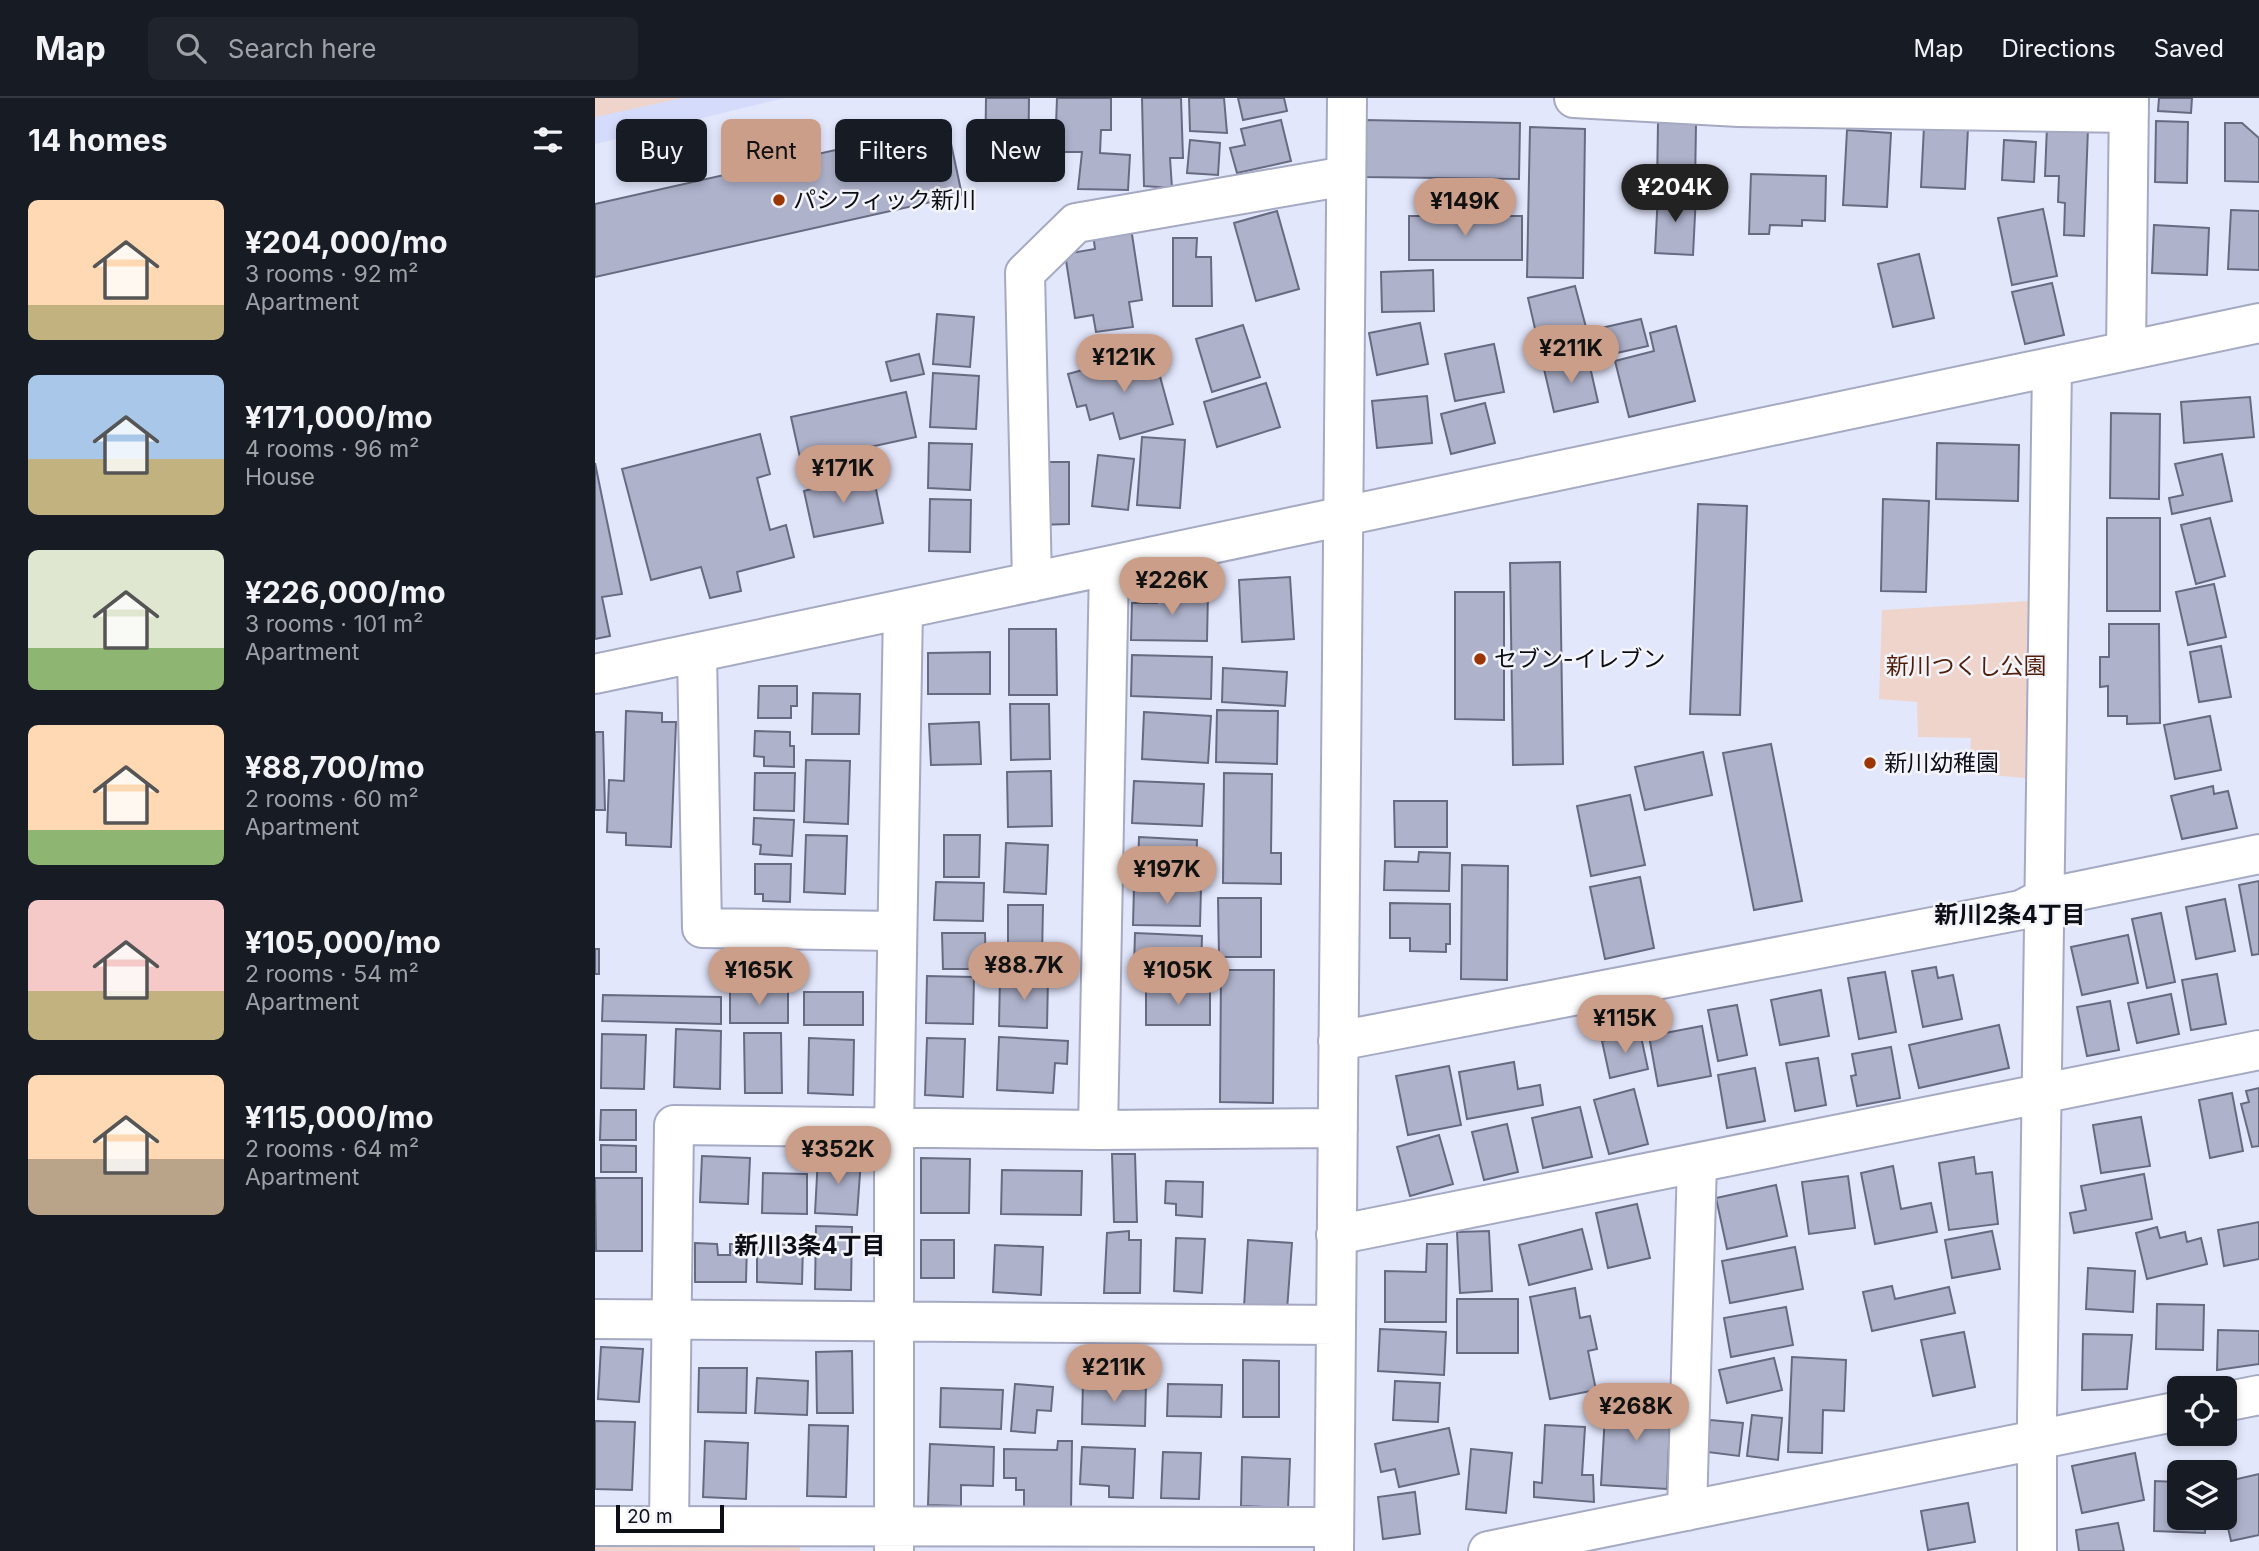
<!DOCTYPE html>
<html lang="en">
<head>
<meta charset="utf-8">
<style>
  :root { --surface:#171b24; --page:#20242c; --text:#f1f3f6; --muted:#9ea1a6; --line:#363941; --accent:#ca9e89 }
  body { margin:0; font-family:Inter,"Noto Sans JP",sans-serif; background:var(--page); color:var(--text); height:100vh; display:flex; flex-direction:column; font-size:26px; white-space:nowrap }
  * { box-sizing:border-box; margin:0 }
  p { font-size:23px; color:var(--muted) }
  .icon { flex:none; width:38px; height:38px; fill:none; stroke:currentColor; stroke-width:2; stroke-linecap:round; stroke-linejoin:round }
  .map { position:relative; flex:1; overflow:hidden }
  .drawer { display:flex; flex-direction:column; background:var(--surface); width:595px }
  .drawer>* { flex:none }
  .top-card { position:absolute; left:21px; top:21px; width:665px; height:63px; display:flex; gap:14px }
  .controls { position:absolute; left:1572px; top:1278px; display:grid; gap:14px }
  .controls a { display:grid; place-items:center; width:70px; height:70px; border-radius:10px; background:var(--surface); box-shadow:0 4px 10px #0003; font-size:35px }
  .scale { position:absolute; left:21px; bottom:18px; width:108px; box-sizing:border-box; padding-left:7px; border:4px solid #0c0e16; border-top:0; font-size:19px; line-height:24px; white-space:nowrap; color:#0c0e16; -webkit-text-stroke:5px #f4f5fb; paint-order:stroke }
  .price { position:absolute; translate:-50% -60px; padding:0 16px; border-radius:24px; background:var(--accent); color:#111; font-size:23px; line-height:46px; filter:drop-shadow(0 2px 4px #0008) }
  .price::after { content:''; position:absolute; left:50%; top:42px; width:21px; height:16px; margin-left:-10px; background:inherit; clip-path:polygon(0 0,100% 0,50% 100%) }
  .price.current { background:#222; color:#fff }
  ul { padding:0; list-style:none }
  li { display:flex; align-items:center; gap:21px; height:175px; padding:0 28px }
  li span { display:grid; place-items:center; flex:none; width:196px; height:140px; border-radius:10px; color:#555 }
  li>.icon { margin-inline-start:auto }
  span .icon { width:84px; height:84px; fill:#fffc; stroke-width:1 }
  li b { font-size:30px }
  h2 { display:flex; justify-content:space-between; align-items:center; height:84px; padding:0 28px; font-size:30px }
  .tag { padding:0 24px; border-radius:10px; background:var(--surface); box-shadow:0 4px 10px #0003; font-size:24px; line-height:63px }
  .tag.current { background:var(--accent); color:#111 }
  header { display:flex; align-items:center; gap:42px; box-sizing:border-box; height:98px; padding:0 35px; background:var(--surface); border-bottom:2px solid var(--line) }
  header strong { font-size:33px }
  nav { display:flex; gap:38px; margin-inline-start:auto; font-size:24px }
  .search { width:490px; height:63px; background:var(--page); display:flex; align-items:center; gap:18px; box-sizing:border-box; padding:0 24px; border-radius:10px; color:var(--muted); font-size:26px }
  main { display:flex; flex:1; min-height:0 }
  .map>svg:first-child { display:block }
  .built { fill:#d5dbfb }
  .green { fill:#efd4cb }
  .building { fill:#aeb2cb; stroke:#676b82; stroke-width:2 }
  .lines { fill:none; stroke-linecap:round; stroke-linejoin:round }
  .minor-casing { stroke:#a5a9c2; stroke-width:42 }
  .minor { stroke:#fff; stroke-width:38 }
  .poi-dot { fill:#9b3604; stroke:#f4f5fb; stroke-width:2.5 }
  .labels { text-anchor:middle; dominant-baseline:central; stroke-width:5; stroke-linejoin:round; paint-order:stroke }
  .poi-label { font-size:23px; fill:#0c0e16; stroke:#f4f5fb; text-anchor:start }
  .park-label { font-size:23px; fill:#501e09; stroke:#f4f5fb }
  .neighbourhood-label { font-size:24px; font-weight:bold; fill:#0c0e16; stroke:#f4f5fb }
</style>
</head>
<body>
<header>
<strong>Map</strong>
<div class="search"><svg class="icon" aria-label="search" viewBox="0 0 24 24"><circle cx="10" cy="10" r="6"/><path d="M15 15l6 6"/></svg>Search here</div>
<nav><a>Map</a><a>Directions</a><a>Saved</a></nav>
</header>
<main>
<section class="drawer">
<h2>14 homes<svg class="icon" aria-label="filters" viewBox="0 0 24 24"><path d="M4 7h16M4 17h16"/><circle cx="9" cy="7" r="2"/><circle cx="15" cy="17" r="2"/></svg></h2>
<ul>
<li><span style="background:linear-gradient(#ffd9b3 75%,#c2b280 0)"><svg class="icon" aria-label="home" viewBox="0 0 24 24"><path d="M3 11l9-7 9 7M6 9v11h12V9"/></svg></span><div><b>¥204,000/mo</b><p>3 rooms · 92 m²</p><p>Apartment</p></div></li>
<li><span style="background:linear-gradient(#a9c7e8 60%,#c2b280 0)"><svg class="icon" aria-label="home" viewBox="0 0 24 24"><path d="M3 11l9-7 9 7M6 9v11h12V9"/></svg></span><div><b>¥171,000/mo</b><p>4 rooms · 96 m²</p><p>House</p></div></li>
<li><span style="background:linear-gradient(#dfe7d0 70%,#8fb573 0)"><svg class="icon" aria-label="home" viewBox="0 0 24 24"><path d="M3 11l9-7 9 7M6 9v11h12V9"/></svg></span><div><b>¥226,000/mo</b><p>3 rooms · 101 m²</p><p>Apartment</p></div></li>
<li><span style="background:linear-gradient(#ffd9b3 75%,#8fb573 0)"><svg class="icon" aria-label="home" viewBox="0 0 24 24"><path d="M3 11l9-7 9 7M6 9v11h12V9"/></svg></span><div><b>¥88,700/mo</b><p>2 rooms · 60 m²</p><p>Apartment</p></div></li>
<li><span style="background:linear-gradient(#f6c9c9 65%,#c2b280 0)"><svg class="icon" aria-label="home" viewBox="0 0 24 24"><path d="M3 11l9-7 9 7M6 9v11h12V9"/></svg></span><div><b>¥105,000/mo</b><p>2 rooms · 54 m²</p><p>Apartment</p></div></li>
<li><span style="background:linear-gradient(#ffd9b3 60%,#b9a48a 0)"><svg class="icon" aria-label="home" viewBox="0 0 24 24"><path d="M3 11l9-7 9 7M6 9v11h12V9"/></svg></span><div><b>¥115,000/mo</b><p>2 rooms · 64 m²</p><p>Apartment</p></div></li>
</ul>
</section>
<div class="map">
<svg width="1664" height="1453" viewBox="0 0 1664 1453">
  <rect width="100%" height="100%" fill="#e3e7fc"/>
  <path class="built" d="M0,0H190L0,46Z"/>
  <path class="green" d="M0,0H87L0,19Z
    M1433,503L1430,680L1374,675L1376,640L1323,639L1322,604L1284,601L1287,512Z
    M0,1446L205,1449V1453H0Z"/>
  <path class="building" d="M391,0H434L433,81L390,80Z
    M462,0H516V32H506L505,55L535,57L533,92L483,91L487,54H460Z
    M547,0H586L588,60H575L577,90L549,88Z
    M594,0H629L632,35L595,33Z
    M643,0H689L692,13L648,22Z
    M1564,0H1597L1596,15L1563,13Z
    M686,22L696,63L642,75L635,50L650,47L646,31Z
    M769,22L925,25L924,81L768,79Z
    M1561,23L1593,24L1592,85L1560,84Z
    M1063,24L1101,25L1100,90L1062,89Z
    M1630,25H1647L1664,40V84L1630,83Z
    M352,27L367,97L0,179V106Z
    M1329,28L1373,30L1370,91L1326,89Z
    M1452,28L1493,30L1489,138L1469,137L1470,105L1463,104L1464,78H1450Z
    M935,29L990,31L988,180L932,179Z
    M1252,32L1296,35L1292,109L1248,107Z
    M595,42L625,45L623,77L592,75Z
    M1409,42L1441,44L1439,84L1407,82Z
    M1156,76L1231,78L1230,123L1207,122V128L1175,127L1174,136H1154Z
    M1063,95L1101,97L1098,157L1060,155Z
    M1448,111L1462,178L1417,187L1403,120Z
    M1636,112L1664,113V172L1633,171Z
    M682,113L704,191L661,203L639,125Z
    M814,118H927V162H814Z
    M1559,127L1614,130L1612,177L1557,175Z
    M536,130L547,202L534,204L538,229L501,234L498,217L480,220L470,156L500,151L498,136Z
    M578,140H602L601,159H616L617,208H578Z
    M1324,156L1339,220L1298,229L1283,166Z
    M838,172L839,213L787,214L786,174Z
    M1457,185L1469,237L1430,246L1417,194Z
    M980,188L992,233L964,240L961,230L941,235L933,200Z
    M342,216L379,219L375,269L338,266Z
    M1046,221L1053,248L1013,257L1006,230Z
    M825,225L833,266L782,277L774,235Z
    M648,227L665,279L617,294L601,241Z
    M1081,228L1100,303L1034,319L1020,263L1059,253L1055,235Z
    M899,246L909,294L860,303L850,256Z
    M558,253L578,326L525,341L518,315L495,322L491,307L482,309L473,276Z
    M324,256L329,276L296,283L291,264Z
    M993,260L1003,304L959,314L949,271Z
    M338,275L384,278L381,331L335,329Z
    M671,285L685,329L622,349L609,304Z
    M311,294L321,339L206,364L196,319Z
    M832,298L837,345L782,350L777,303Z
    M1655,299L1659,339L1589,345L1586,304Z
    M890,305L900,345L856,356L846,316Z
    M1516,315L1565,316L1564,401L1515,400Z
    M165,336L175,376L162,380L175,432L191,427L199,459L142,474L146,493L115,500L106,469L56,482L27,371Z
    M547,339L590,342L585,410L542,407Z
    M334,345L377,346L375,392L333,390Z
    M1342,345L1424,347L1423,403L1341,401Z
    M1627,356L1637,403L1577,416L1574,400L1588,397L1580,366Z
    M503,357L539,361L533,412L497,408Z
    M443,364H474V426L443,427Z
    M0,365L27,496L7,499L15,538L0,541Z
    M245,375L246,384L278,377L288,425L219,439L209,393L220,390L218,381Z
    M335,401L376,402L375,454L334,453Z
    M1288,401L1334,403L1331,494L1286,493Z
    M1103,406L1152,408L1145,617L1095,616Z
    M1512,420H1565V513H1512Z
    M1615,420L1630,478L1601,486L1586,427Z
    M965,464L968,666L918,667L915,465Z
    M695,479L699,541L647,544L644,482Z
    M1619,486L1631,539L1593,547L1581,494Z
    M562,492L613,493L612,543L536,542L537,505H562Z
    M860,494H909V622L860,621Z
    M1514,526H1564L1565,625L1532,626V618H1513V588L1505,589V559H1514Z
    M414,531H461L462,597H414Z
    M1626,548L1636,599L1604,604L1595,554Z
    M395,554V596H333V555Z
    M537,557L617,559L616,601L536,598Z
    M628,570L692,574L690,608L627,604Z
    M164,588H202V608H196V620H163Z
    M218,595L265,596L264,636H217Z
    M415,606H454L455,661L416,662Z
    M622,612L683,613L682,666L621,664Z
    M31,613L67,615V624H81L76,749L31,747V735L12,734L14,682L29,683Z
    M549,614L616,618L613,665L547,661Z
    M1615,618L1626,672L1580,681L1569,627Z
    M384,624L386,666L336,667L334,626Z
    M160,633L195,634V648H199V669L169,668V659L159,658Z
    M0,634H8L10,712H0Z
    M1176,646L1207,803L1159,812L1128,655Z
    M1108,654L1117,697L1050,712L1040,669Z
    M211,662L255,663L253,726L209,724Z
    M456,673L457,728L413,729L412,674Z
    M160,675H200L199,713L159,712Z
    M629,675L677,676L676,755H686V786L628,785Z
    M539,683L609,686L607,728L537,725Z
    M1618,688L1619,696L1633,693L1642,730L1587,741L1576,698Z
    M1035,697L1050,767L996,778L982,708Z
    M799,703H852V749H800Z
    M159,720L199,722L197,758L165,756L166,747L158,746Z
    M211,737L252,738L250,796L209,794Z
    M349,737H385L384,779H349Z
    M544,739L602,742L601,771L543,769Z
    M411,745L453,747L451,796L409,794Z
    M824,754L855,755L854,793L789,792L790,763L823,764Z
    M160,766H196L195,804L168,803V796H160Z
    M867,767L913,768L912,882L866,881Z
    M1045,779L1059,850L1010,861L995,789Z
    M1664,783V856L1657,857L1644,787Z
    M341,784L389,785L388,823L339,822Z
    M539,789H606L605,828L538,827Z
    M623,800H666V859H624Z
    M1630,801L1640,853L1601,861L1591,809Z
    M795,805L855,806V846H851V854L815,853V840H795Z
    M413,807H448L447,860H413Z
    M1566,815L1580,884L1552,890L1537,821Z
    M347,835H390L391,871H348Z
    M540,835L607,838L606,872L539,869Z
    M1533,837L1543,885L1487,897L1476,849Z
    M0,851H4V876H0Z
    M1341,869L1343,880L1358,877L1367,921L1328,929L1317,873Z
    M626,872H679L678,1005L625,1004Z
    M1290,874L1301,934L1264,941L1253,880Z
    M1622,876L1631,926L1596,932L1587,882Z
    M332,878L379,879L378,926L331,925Z
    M405,879L453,880L452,930L404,928Z
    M551,891L615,892V927H551Z
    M1226,892L1234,938L1185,947L1176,902Z
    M193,893V925H135V894Z
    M209,894H268V927H209Z
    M1576,896L1584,936L1542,945L1533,905Z
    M8,897L126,899V926L7,923Z
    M1515,903L1524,952L1492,958L1482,909Z
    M1142,907L1152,957L1123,963L1113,912Z
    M1404,927L1414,970L1324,990L1314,947Z
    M1107,928L1116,978L1063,988L1054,938Z
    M81,931L126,933L125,991L79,989Z
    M1045,934L1053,971L1015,980L1007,943Z
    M149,935H186L187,995H150Z
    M7,936L51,937L49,991L6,990Z
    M404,939L473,943L472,966L460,965L458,995L402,992Z
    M214,940L259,942L258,997L213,995Z
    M332,940L370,941L368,999L330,997Z
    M1296,949L1305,1000L1262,1008L1256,978L1261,977L1257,956Z
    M1223,960L1231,1007L1200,1013L1191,965Z
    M919,964L923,991L945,987L948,1007L872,1021L864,974Z
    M854,968L866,1027L813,1037L801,978Z
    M1160,970L1170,1023L1132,1030L1123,977Z
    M1664,990V1048L1657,1049L1646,1006L1654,1004L1651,993Z
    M1039,991L1053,1046L1014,1056L999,1002Z
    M1637,995L1648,1053L1615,1060L1604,1002Z
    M985,1009L997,1059L948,1070L937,1020Z
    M6,1012H41V1042H5Z
    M1546,1019L1555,1068L1506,1075L1498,1027Z
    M912,1026L923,1074L889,1082L877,1034Z
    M844,1037L858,1086L815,1098L802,1049Z
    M6,1047L41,1048V1074H6Z
    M517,1056H540L542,1124H519Z
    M107,1058L155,1060L153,1106L105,1104Z
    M223,1059L266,1062L262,1117L220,1115Z
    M1379,1059L1381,1076L1397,1074L1403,1126L1354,1132L1344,1065Z
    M326,1060L375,1061L374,1115H326Z
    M1298,1068L1306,1111L1336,1105L1342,1134L1280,1146L1266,1075Z
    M407,1072L487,1073L486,1117L406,1116Z
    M168,1075L212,1076V1116L167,1115Z
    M1549,1076L1557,1121L1479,1135L1475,1115L1491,1112L1486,1088Z
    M1253,1078L1260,1130L1214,1136L1207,1084Z
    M0,1080H47V1153H1Z
    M571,1083L608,1084L607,1119L581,1117V1106L570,1105Z
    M1181,1087L1192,1138L1132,1151L1121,1100Z
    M1042,1106L1055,1160L1013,1170L1001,1115Z
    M1664,1124V1161L1629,1168L1623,1132Z
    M221,1128L257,1129L256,1192L220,1191Z
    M1562,1129L1565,1140L1590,1134L1592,1144L1606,1140L1612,1166L1552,1181L1541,1135Z
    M987,1131L997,1171L934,1187L924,1147Z
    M534,1133V1142H546L545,1195H509L512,1135Z
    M894,1133L897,1193L865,1195L862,1134Z
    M1397,1133L1405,1171L1357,1180L1350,1142Z
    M581,1140L610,1141L607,1195L579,1193Z
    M326,1142H359V1180H326Z
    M653,1142L697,1145L692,1212L649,1209Z
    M100,1145L122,1146L123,1157H135V1146H152L151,1184H100Z
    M162,1146L208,1147L207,1186L162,1184Z
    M832,1146H852L851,1224H790V1173L831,1174Z
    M400,1147L448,1149L446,1197L398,1194Z
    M1200,1149L1208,1191L1135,1205L1127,1163Z
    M1493,1170L1540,1173L1538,1214L1491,1211Z
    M1297,1188L1300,1201L1354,1189L1360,1215L1277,1233L1268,1194Z
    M980,1190L985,1220L995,1218L1002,1251L993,1253L1001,1292L955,1301L935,1199Z
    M862,1201H923V1255H862Z
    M1562,1206L1609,1207L1608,1252L1561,1251Z
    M1191,1209L1198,1247L1136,1259L1129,1220Z
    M785,1231L851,1234L849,1277L783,1273Z
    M1623,1232L1664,1233V1266L1622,1272Z
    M1369,1234L1380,1289L1338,1298L1326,1242Z
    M1488,1236L1537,1237L1532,1291L1487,1292Z
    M6,1249L48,1251L44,1304L3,1301Z
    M257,1253L258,1315H222L221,1254Z
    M1197,1259L1251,1262L1249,1313L1228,1312L1227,1355L1193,1354Z
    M1179,1260L1187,1292L1132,1305L1124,1272Z
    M648,1262L684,1263V1319H648Z
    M104,1270H152L151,1315L103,1314Z
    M162,1280L213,1283L212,1317L160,1315Z
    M488,1283L551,1285L550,1328L487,1326Z
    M800,1283L845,1285L843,1324L798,1322Z
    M420,1286L458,1289L456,1313L442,1312L440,1335L416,1333Z
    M573,1286L627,1287L626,1319L572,1318Z
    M346,1290L408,1292L406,1331L345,1329Z
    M1011,1299L1076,1302L1072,1391L1006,1387Z
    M1157,1317L1187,1320L1183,1362L1152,1358Z
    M1115,1322L1148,1325L1144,1358L1112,1354Z
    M0,1323L40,1324L37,1392L0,1391Z
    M214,1327L253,1328L251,1399L212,1398Z
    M950,1327L990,1329L987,1377H998L999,1404L939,1399V1384L947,1385Z
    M854,1330L864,1376L804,1389L800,1371L786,1374L780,1346Z
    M110,1343L153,1345L151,1401L108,1399Z
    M463,1343H477L476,1412L429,1411V1392H421V1380H409V1351L462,1352Z
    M335,1346L399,1349L398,1388L366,1387V1408L333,1407Z
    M487,1349L540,1351L538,1400L514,1399V1388L485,1386Z
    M876,1351L917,1355L911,1415L871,1411Z
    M568,1354L606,1355L604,1401L566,1400Z
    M1540,1355L1549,1402L1487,1415L1477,1368Z
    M647,1359L695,1361L693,1410L646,1408Z
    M1582,1367L1600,1368V1374H1584V1419H1611L1610,1435L1559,1433L1560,1383L1582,1384Z
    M1664,1376V1437L1636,1443L1629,1412V1384Z
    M820,1394L825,1436L788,1441L783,1399Z
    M1373,1405L1380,1444L1333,1452L1326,1413Z
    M1523,1425L1529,1453H1484L1481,1432Z"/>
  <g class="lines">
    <defs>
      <path id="minor" d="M979,0L1144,9L1534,15
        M1531,253L1534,0
        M437,484L430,175L481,125L751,78
        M102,555L107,830L301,833
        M0,576L1664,225
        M743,943L1426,812L1449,800L1664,756
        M503,1032L514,468
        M741,1137L1664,952
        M0,1221L741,1227
        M1629,1304L1664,1297
        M1092,1413L1102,1065
        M74,1426L79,1027L503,1032L743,1030
        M0,1428L739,1429
        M299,1453V1030L308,511
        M739,1453L752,0
        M893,1453L1584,1313
        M1442,1453V1319L1457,269"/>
    </defs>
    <use href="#minor" class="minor-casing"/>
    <use href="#minor" class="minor"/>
  </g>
  <g class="poi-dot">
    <circle cx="184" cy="102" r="7"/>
    <circle cx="885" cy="561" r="7"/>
    <circle cx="1275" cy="665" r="7"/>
  </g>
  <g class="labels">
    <g class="poi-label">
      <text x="198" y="102">パシフィック新川</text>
      <text x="899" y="561">セブン-イレブン</text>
      <text x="1289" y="665">新川幼稚園</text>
    </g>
    <g class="park-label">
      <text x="1371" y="568">新川つくし公園</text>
    </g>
    <g class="neighbourhood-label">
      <text x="1415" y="816">新川2条4丁目</text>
      <text x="215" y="1147">新川3条4丁目</text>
    </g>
  </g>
</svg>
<div class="controls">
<a><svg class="icon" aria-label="locate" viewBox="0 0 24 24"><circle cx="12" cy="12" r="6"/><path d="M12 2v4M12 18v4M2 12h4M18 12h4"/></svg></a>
<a><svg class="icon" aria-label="layers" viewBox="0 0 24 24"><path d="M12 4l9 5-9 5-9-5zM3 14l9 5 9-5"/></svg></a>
</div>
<div class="scale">20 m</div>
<b class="price current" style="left:1080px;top:126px">¥204K</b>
<b class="price" style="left:870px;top:140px">¥149K</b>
<b class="price" style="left:976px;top:287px">¥211K</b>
<b class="price" style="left:529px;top:296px">¥121K</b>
<b class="price" style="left:248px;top:407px">¥171K</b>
<b class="price" style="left:577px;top:519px">¥226K</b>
<b class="price" style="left:572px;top:808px">¥197K</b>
<b class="price" style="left:429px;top:904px">¥88.7K</b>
<b class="price" style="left:164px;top:909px">¥165K</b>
<b class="price" style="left:583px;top:909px">¥105K</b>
<b class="price" style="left:1030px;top:957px">¥115K</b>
<b class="price" style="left:243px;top:1088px">¥352K</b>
<b class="price" style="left:519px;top:1306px">¥211K</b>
<b class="price" style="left:1041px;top:1345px">¥268K</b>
<div class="top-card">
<a class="tag">Buy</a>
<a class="tag current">Rent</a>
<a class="tag">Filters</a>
<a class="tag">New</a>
</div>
</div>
</main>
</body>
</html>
